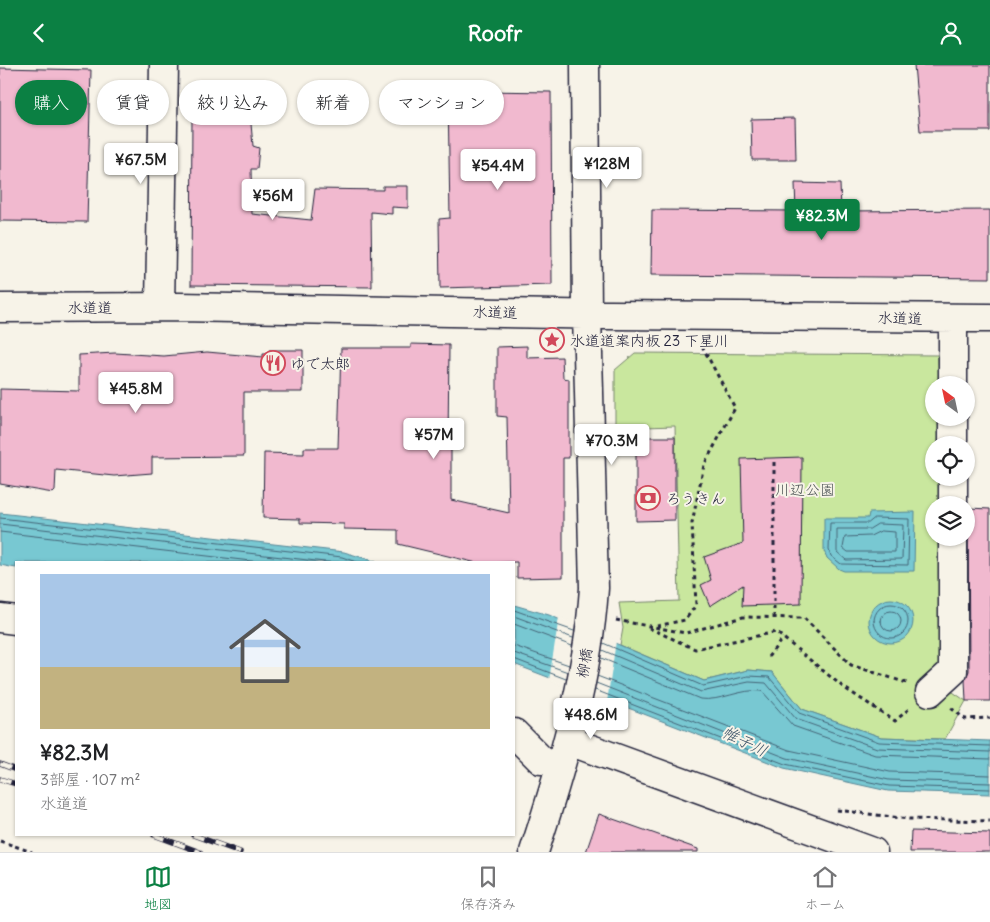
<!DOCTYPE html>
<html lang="ja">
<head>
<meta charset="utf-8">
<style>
  :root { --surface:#fff; --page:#f6f6f6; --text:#202124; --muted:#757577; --line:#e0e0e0; --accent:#0b8043 }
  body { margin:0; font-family:Delius,"Klee One",sans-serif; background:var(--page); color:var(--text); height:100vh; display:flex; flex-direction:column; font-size:19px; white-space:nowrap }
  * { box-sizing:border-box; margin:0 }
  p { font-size:16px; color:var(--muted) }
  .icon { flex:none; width:28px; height:28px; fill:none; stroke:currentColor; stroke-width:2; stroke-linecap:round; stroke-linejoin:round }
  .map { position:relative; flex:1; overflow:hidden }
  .panel { position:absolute; left:15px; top:496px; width:500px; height:275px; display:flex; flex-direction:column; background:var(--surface); border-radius:0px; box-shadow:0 1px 4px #0004 }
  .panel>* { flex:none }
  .hud { position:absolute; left:15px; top:15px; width:500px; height:45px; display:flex; gap:10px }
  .needle { width:32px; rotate:327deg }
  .tools { position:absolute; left:925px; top:311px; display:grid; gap:10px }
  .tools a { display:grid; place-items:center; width:50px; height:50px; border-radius:50%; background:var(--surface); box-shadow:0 1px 4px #0004; font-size:25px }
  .price { position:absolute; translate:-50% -42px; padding:0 11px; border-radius:5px; background:#fff; color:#222; font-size:16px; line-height:32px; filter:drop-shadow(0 1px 2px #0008) }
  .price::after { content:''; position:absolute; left:50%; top:30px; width:15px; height:11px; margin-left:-8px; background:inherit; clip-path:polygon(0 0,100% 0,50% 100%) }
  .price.on { background:var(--accent); color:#fff }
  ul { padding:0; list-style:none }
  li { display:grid; align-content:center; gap:10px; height:265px; padding:0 25px }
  li span { display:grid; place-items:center; height:155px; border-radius:0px; color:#555 }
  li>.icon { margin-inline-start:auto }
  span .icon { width:90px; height:90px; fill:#fffc; stroke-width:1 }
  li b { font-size:21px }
  .chip { padding:0 18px; border-radius:22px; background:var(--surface); box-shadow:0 1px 4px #0004; font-size:18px; line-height:45px }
  .chip.on { background:var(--accent); color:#fff }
  header { display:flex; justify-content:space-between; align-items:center; height:65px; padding:0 25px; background:var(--accent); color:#fff; font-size:22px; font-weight:700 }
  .dock { display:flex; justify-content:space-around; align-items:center; height:70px; border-top:1px solid var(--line); background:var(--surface); font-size:14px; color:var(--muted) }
  .dock a { display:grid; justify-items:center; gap:2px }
  .dock .on { color:var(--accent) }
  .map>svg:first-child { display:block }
  .green { fill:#c9e79e; stroke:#76846c }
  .water { fill:#78c8d2; stroke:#568696 }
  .pier { fill:#f7f3e8 }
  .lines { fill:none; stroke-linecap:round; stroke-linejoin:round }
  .shore { stroke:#446477; stroke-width:1 }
  .building { fill:#f1b9cf; stroke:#22223b }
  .minor-casing { stroke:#22223b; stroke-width:31 }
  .path { stroke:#22223b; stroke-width:3; stroke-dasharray:4 4; stroke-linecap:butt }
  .minor { stroke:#f7f3e8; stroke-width:28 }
  .rail-casing { stroke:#22223b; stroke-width:5.5 }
  .rail { stroke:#f7f3e8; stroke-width:4; stroke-dasharray:11; stroke-linecap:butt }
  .labels { text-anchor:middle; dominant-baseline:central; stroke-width:4; stroke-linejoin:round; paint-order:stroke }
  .street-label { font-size:15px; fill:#22223b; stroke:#f7f3e8 }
  .poi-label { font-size:15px; fill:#22223b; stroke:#f7f3e8; text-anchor:start }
  .park-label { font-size:15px; fill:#4c5354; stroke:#f7f3e8 }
  .water-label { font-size:16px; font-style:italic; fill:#3c5468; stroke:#f7f3e8 }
</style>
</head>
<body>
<header><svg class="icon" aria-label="back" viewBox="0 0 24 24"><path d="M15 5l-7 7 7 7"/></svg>Roofr<svg class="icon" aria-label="person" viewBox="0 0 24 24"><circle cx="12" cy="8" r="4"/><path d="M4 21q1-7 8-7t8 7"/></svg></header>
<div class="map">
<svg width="990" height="787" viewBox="0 0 990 787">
  <rect width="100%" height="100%" fill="#f7f3e8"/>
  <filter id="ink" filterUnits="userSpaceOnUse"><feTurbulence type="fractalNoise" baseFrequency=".02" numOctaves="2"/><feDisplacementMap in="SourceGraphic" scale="10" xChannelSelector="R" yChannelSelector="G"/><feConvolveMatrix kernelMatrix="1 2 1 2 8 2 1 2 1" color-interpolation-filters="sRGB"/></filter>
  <g filter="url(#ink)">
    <path class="green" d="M635,288L938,290L939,320H934V352L939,353L940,380H934V412L940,413V440H934V472L941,473L947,623L966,636L945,674L881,672L802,644L772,607L748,605L704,616L620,580L623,563L619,538L679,536L675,361L615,363V305Z"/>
    <path class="water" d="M915,447L914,506H844L839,504L827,493L824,486V453H868L869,448Z
      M0,448L344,487L377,497L16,498V503L0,500Z
      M869 556a22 22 0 1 1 44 0a22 22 0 1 1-44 0Z
      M514,540L549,550L704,616L748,605L772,607L802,644L881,672L990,676V729L888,726L784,703L514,599Z"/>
    <path class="pier" d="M559,552L616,576L607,637L549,615Z"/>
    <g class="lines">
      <path class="shore" d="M0,453L342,492L359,498
        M875,453L909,454L908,500L841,499L831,491L829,485L830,458H868Z
        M0,459L333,498
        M878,459L903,460L902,494L846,495L837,487V464H869Z
        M881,466L895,467V487H848L843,483L845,472L870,471Z
        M0,467L268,498
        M874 556a17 17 0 1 1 34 0a17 17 0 1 1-34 0Z
        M514,545L574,566
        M881 556a10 10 0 1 1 20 0a10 10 0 1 1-20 0Z
        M514,551L573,573
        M514,559L572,581
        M603,578L703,621L748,611L769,612L799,648L879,677L990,681
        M514,581L569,600
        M602,585L701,627L749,617L766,618L796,654L877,683L990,687
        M514,588L568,607
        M601,593L700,634C720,637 741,623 762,626L793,661L875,690L990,694
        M514,594L566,614
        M597,611L789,685L890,707L990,710
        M596,618L787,693L889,715L990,718
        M595,625L785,699L889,721L990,724"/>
    </g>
    <path class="building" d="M914,0H990V66H920Z
      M0,3L91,5L87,157L0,156Z
      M482,26L551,27L552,220L440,223L439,154L450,153L448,29Z
      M192,51L244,52L251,59L253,81L259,83L257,104H251L252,149L311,155L315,124L383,125V121H408V143L392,142V149L371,147L372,222L191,220Z
      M795,53L796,95H752L751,54Z
      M795,118L840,119L841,146L990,145V213L651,210L652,145L796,146Z
      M411,279L449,280L448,377L451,381V435L509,448L507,352L497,351V282L527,281V293L562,292L563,313L569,314V393H563V512L517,513V497L477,498L398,479V465L344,464V459L300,458V454L263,453L264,388L304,389V383H338L341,283H411Z
      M269,285H303V327H244V391L152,392V408L114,411L56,405L55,426L53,428L0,419V324L79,326V290L115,288L164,291L207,287L263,292V289H270Z
      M636,372H675V455L636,456Z
      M802,392L801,539L742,541L743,520L710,541L701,520L711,515L704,492L743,478L741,394Z
      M968,443L990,444V636H966L965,615L969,606Z
      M599,749L698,784V787H586Z
      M911,766L990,768V787H910Z"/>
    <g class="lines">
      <defs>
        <path id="minor" d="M160,242L164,0
          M0,243L179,242L611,250L990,253
          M953,320V253
          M953,352V380
          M953,412V440
          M0,553L16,555
          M930,627L953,606V472
          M514,668L541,695
          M569,676L873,787
          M534,787C562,701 588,614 594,523L587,249L585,0"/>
      </defs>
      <use href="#minor" class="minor-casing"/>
      <path class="path" d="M774,553V393
        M616,555L686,568L743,552L804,553L851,600L907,618
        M657,561L685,555L696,540L692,458L704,400L735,343L700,277
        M649,563L695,584L776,567L843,622L895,656L910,643
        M768,592L783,573
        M951,643L965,654L990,653
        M837,745L909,754L990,756
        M0,776L32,787"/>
      <use href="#minor" class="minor"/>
      <defs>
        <path id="rail" d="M0,699L16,705
          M0,714L16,719
          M154,770L200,787
          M193,770L240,787"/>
      </defs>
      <use href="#rail" class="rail-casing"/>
      <use href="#rail" class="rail"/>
    </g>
  </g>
  <defs>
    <symbol id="sight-ring" viewBox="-11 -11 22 22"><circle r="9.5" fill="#f7f3e8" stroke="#d1495b" stroke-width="1.5"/><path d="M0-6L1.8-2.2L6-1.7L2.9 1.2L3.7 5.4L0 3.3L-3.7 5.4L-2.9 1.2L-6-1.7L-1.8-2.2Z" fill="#d1495b"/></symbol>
    <symbol id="restaurant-ring" viewBox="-11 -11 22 22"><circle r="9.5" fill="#f7f3e8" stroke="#d1495b" stroke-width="1.5"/><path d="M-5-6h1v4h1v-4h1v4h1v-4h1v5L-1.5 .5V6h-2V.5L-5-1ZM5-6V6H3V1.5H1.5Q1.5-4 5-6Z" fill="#d1495b"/></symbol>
    <symbol id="bank-ring" viewBox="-11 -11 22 22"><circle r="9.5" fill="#f7f3e8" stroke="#d1495b" stroke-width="1.5"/><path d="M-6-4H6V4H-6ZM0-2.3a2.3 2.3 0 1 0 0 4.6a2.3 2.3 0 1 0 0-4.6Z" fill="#d1495b"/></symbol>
  </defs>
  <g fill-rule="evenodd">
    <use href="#sight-ring" x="538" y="261" width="28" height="28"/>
    <use href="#restaurant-ring" x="259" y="284" width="28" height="28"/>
    <use href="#bank-ring" x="634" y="419" width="28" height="28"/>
  </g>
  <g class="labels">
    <g class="street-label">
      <text x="90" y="242">水道道</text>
      <text transform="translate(495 247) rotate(1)">水道道</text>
      <text transform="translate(900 253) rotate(1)">水道道</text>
      <text transform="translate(584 598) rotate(-81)">柳橋</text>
    </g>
    <g class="poi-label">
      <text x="570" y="275">水道道案内板 23 下星川</text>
      <text x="290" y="298">ゆで太郎</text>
      <text x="666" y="433">ろうきん</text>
    </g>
    <g class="park-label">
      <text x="805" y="424">川辺公園</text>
    </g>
    <g class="water-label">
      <text transform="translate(745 676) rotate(26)">帷子川</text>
    </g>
  </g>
</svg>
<div class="tools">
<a><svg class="needle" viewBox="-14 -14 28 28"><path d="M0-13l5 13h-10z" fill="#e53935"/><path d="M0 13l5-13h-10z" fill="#757577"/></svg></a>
<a><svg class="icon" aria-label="locate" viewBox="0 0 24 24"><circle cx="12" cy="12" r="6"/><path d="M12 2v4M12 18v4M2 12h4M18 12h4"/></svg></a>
<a><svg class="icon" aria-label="layers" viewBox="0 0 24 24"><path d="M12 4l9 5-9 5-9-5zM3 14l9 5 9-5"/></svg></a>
</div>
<b class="price" style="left:141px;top:120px">¥67.5M</b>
<b class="price" style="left:607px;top:124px">¥128M</b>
<b class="price" style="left:498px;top:126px">¥54.4M</b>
<b class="price" style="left:273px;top:156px">¥56M</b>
<b class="price on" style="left:822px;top:176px">¥82.3M</b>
<b class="price" style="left:136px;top:349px">¥45.8M</b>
<b class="price" style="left:434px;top:395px">¥57M</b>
<b class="price" style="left:612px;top:401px">¥70.3M</b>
<b class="price" style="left:591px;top:675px">¥48.6M</b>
<div class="hud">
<a class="chip on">購入</a>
<a class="chip">賃貸</a>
<a class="chip">絞り込み</a>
<a class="chip">新着</a>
<a class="chip">マンション</a>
</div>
<section class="panel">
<ul>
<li><span style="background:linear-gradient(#a9c7e8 60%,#c2b280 0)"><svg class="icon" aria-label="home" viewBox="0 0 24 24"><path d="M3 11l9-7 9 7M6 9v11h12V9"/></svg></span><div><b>¥82.3M</b><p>3部屋 · 107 m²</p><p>水道道</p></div></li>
</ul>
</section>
</div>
<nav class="dock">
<a class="on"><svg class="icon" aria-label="map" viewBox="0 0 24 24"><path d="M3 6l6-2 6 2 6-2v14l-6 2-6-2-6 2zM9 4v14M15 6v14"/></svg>地図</a>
<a><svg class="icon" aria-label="saved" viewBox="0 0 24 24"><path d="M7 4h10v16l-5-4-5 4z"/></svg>保存済み</a>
<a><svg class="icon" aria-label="home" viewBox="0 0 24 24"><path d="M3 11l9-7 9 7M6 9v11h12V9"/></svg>ホーム</a>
</nav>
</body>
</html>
